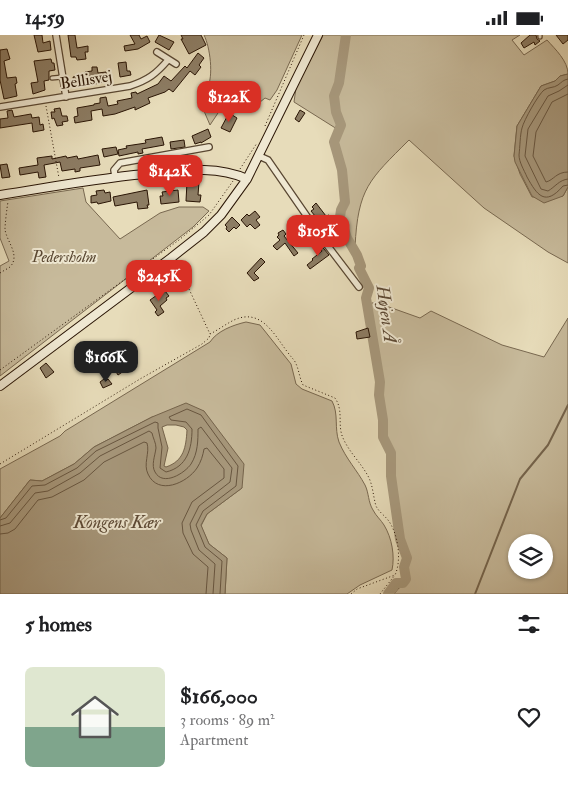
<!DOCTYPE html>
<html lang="en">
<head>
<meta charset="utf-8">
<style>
  :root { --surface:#fff; --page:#f2f2f2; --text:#202124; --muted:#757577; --line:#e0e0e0; --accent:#d93025 }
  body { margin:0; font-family:"IM FELL Double Pica",serif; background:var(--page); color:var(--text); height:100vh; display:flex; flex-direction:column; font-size:19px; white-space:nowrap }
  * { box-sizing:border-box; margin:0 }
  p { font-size:16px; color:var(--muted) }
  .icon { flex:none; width:28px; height:28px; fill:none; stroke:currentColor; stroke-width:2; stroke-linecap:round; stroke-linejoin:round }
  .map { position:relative; height:559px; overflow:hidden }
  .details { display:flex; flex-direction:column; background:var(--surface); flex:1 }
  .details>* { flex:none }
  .controls { position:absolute; left:508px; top:499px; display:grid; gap:10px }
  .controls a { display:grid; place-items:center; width:45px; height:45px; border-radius:50%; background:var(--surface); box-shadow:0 1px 4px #0004; font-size:25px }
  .price { position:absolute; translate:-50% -42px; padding:0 11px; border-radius:10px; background:var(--accent); color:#fff; font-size:16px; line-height:32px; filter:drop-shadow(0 1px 2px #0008) }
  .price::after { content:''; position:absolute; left:50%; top:30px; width:15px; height:11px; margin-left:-8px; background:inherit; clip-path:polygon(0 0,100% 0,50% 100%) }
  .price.on { background:#222; color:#fff }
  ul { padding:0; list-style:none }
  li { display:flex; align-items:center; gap:15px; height:125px; padding:0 25px }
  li+li { border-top:1px solid var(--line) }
  li span { display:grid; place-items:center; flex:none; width:140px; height:100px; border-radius:8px; color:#555 }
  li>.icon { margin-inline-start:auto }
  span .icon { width:60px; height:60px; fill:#fffc; stroke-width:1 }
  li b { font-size:21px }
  h2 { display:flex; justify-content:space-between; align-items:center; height:60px; padding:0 25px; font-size:21px }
  .status { display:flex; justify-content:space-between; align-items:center; height:35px; padding:0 25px; background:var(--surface); direction:ltr }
  .status svg { height:14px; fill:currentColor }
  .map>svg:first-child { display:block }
  .green { fill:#c7ba9b; stroke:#786850; fill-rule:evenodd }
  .water { fill:#a7987c; stroke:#75644c; fill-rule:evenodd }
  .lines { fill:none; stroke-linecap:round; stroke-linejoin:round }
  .shore { stroke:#685640; stroke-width:1 }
  .stream { stroke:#75644c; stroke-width:2 }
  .river { stroke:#a7987c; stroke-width:10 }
  .building { fill:#8c7c63; stroke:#2a1505 }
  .lane-casing { stroke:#594732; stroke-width:5.5 }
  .street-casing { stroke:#594732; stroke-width:8 }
  .secondary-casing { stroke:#2a1505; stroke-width:10 }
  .path { stroke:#2a1505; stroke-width:1; stroke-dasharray:1 2.5; stroke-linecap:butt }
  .lane { stroke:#efe8d2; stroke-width:3 }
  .street { stroke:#efe8d2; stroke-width:5.5 }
  .secondary { stroke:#efe8d2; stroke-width:8 }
  .labels { text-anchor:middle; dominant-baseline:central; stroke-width:4; stroke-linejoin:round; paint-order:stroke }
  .street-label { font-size:16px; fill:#2a1505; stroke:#efe8d2 }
  .park-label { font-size:16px; font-style:italic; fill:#594732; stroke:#efe8d2 }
  .water-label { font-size:18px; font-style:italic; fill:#5c4935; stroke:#efe8d2 }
</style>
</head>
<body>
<div class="status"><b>14:59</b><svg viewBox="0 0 49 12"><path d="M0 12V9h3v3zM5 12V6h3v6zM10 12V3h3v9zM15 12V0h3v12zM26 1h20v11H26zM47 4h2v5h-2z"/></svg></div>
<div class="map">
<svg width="568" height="559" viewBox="0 0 568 559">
  <rect width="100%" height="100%" fill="#e7dcba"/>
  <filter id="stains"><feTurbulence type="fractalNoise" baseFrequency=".004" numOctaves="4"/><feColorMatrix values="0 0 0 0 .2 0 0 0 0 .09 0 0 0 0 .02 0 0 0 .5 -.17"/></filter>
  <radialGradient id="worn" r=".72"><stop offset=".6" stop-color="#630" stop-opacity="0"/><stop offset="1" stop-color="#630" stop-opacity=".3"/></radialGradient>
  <path class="green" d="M204,0H302L277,55L270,65L265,63C237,87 245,67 224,69L210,90L198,62C201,60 205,58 207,54C214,41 210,12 204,0Z
    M323,0H520L512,5L524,20L547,5C555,14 568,26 568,39L560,41L555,46L541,51L517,91L514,121L520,139L532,162L563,161L568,152V228L548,217L484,173L409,105C369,145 358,153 355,212L344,201L339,188L342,152L338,127L332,108L337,94L294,67L296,53Z
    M83,153L86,167L120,204L160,178L179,172H203L209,176L193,192L0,341V231L9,226L0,203V166Z
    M375,267L420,283L431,276L502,310L544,322L568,283V559H394L399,553L405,551L408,544L404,532L407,523L400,504L396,483L391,441V418L383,402V385L379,360L380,347L367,270ZM516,508H544V535H516Z
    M246,287L260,290L291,329L296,349L302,354L332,366C339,379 334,393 339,407C346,424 357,435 365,450C369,458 368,467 373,475C376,481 381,485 384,490C392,503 395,521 392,535L360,550L347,559H225L227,523L209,509L201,491L207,479L242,453L204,376L152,382L94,412L74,429L42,446L30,445L0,483V434L60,401L65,396L210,307C217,296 233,290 246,287Z"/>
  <path class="water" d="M568,39V152L563,161L544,168L532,161L515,127L514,121L517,91L541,51L555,46L560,41Z
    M186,368L204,376L244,429L242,453L207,479L201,490L209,509L227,523L225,559H0V483L30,445L42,446L74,429L94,412L152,382ZM167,390H176L184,392L187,395C186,412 184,426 166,432L164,431L168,413L162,392Z"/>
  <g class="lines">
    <path class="shore" d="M568,44C563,45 562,47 558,50C554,53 548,52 544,55C538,60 524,85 522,93C520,100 520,112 519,120C519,127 524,135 527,142C537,160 545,172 563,151L568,150
      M568,50L559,56L548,61L528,94L525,121L541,154L548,156C555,152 559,145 568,144
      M568,59L552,67L536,97L533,121L546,147C554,145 556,137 568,137
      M0,485L6,483L32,451L45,450L77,433L96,416L155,387L158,388V393L162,412L160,433L166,437C187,432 192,414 192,394L186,387L171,385L169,382L187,374L201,380L238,431L236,451L203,476L196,490L205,512L222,526L220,559
      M0,491L10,488L35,458L48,456L80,438L100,421L149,396L152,398C153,403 156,408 156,413C155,421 151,430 155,437C163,452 185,438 191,429C198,418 198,405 198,394L201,392L232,433L230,447L199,471L190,489L191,495L199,515L215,529L213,559
      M0,499L8,498L15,494L38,465L52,462L84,445L104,427L144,407L147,408C150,418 143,429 148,439C158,461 187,448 197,433C201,427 203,420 204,414L207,413L224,434V443L192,467L182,488L183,498L193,519L208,532L206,559"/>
    <path class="stream" d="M475,559L520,444L548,410L568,370"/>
    <path class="river" d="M346,0L339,48L334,61L336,77L341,90L334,107L342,135L345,167L341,175L340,182L347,203L357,220L361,231L359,233L369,253L366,263L380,347L379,360L383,385V402L391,418V441L400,504L407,523L404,532L406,544L403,548H396L388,559"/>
  </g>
  <path class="building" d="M34,0H42L43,8L50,6L51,15L38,17Z
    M68,0H75L77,13L88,11V17H85L86,24L77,25L76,22H71Z
    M130,0H139L141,4L147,1L150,7L138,14L125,16L124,11L135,9Z
    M159,0L174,7L169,15L155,7Z
    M181,0H201L206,10L189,19L181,4H183Z
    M530,0H536L537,4L540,6L535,10L534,7L524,13L521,8Z
    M556,0H568V5L563,9Z
    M7,14L10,24L4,26L7,43L16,42L17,48L15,49L17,61L4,64L0,45V15Z
    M198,18L204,23L199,30L201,32L195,40L190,36L173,57L169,54L165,57L148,63L150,68L135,75V72L115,79L103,81L102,74L91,76L92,85L75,88L74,82L78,81L77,73L94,70V69L100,68V63L106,62L108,71L118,69L117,66L132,63L131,58L136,57L137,59L158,49L164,41L171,46L185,31L187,33Z
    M51,24L52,28H54L55,35L49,36V45L44,46L45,55L33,59L31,48L38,47L34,26Z
    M126,27L127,36H130L131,40L120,42L118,28Z
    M92,32H97L98,38L106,37L108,46L95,49L75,50L73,42L85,40V37L92,36Z
    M60,73L62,81H67L68,86L62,87L63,90L57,91L54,83L52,84L51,77H55L54,74Z
    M12,75L14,82L31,79L32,83L39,82L40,90L43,89L44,95L33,97L32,88L0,93V84L8,83L7,76Z
    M300,75L305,78L299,87L295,84Z
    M229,78L237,83L230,97L221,93Z
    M208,94L211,102L201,108V107L195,109L192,101Z
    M162,102L164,110L142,114L143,118L138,119V117L119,121L118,115L127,113L126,111L146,108L145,105Z
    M184,105L185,112L171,114L170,107Z
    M116,112L118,119L104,122L102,114Z
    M98,120L100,130L80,133V136L75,137V134L62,136L60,127L44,130L46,142L39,143L38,137L20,140L19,133L38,130L37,123L52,121V124L66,121L67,123L77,121L78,124Z
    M7,129L10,142L2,143L0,130Z
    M187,147H199L198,160H201L200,167L186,166Z
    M104,155L105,158L110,157L111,166L98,169L97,167L91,168V161L97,160L96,156Z
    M147,155L149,170H147L148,173L138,174L137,167L115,171L113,162Z
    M178,155L179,167L161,169L160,161H163L162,157Z
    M316,168L326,181L329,180L336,187L331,191L333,193L328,197L311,176L314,174L312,172Z
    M255,176L260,182L256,185L260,190L255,194L250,189L247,192L241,185L247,179L249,181Z
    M232,182L240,190L236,194L234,192L229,197L226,194L227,192L225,190Z
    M283,195L286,199L284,201L298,218L294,221L285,208L277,215L273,211L280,205L277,202L279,200L278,198Z
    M319,208L329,220L310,234L307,230L313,225L312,224L322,216L317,209Z
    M261,223L265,227L254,238L259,243L254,246L247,238Z
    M165,256L169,261L166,263L167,265L160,271L164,277L158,281L155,277L157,275L150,265L160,258L161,259Z
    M368,293L370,302L357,304L356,297Z
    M122,309L126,315L119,319L116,314Z
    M130,324L134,329L118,340L115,335Z
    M46,328L54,337L46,343L40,333Z
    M104,344L106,346L108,344L112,349L103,353L100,347Z"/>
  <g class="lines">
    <defs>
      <path id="lane" d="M540,0V2
        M52,43L63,42"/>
      <path id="street" d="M56,0L66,62
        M157,17L176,29
        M0,72L130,51C148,45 156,39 168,25
        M259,121L268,125L324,206L359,252
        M115,141L114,135L120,128L209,112"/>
      <path id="secondary" d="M0,160C52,152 103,142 156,138C186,135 218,131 247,144
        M0,351L171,223L204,197L221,180L247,144L318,0"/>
    </defs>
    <use href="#lane" class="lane-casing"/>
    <use href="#street" class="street-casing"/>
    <use href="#secondary" class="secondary-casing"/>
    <path class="path" d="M46,71L59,143
      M265,91L304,0
      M240,134L257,108
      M175,230L189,254L210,299
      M0,238C3,236 7,234 10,232C21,220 6,206 5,194C5,189 7,172 8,167
      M0,335L179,205L209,180L233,146
      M0,429L140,344L202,309L209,303L210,299C218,295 226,289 234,285C265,271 277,307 294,325C299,333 299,342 303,350L335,363C344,376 337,390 343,403C349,417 361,428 368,441C373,450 373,461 376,471C379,477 384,480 388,485C398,498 402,525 395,540L357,554L351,559
      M380,559L395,540"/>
    <use href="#lane" class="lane"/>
    <use href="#street" class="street"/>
    <use href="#secondary" class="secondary"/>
  </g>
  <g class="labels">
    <g class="street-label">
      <text transform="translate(86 45) rotate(-9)">Bellisvej</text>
    </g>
    <g class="park-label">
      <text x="64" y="222">Pedersholm</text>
    </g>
    <g class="water-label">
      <text transform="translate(386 279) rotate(82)">Højen Å</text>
      <text x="117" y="487">Kongens Kær</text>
    </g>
  </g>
  <rect width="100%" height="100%" filter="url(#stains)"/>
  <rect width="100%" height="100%" fill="url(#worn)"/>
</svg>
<div class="controls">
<a><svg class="icon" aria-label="layers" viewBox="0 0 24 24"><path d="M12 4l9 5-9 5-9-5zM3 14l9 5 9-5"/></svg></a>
</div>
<b class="price" style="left:229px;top:88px">$122K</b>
<b class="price" style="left:170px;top:162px">$142K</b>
<b class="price" style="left:318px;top:222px">$105K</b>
<b class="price" style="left:159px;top:267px">$245K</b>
<b class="price on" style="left:106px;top:348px">$166K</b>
</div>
<section class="details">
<h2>5 homes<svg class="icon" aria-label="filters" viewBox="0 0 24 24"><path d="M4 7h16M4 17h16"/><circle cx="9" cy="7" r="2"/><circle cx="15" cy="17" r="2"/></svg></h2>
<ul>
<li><span style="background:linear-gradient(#dfe7d0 60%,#7fa58c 0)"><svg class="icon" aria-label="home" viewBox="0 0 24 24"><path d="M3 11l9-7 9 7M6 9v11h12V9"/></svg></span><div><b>$166,000</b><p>3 rooms · 89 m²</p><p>Apartment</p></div><svg class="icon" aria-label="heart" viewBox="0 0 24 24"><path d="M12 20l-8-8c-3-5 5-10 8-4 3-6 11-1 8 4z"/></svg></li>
</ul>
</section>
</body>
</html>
